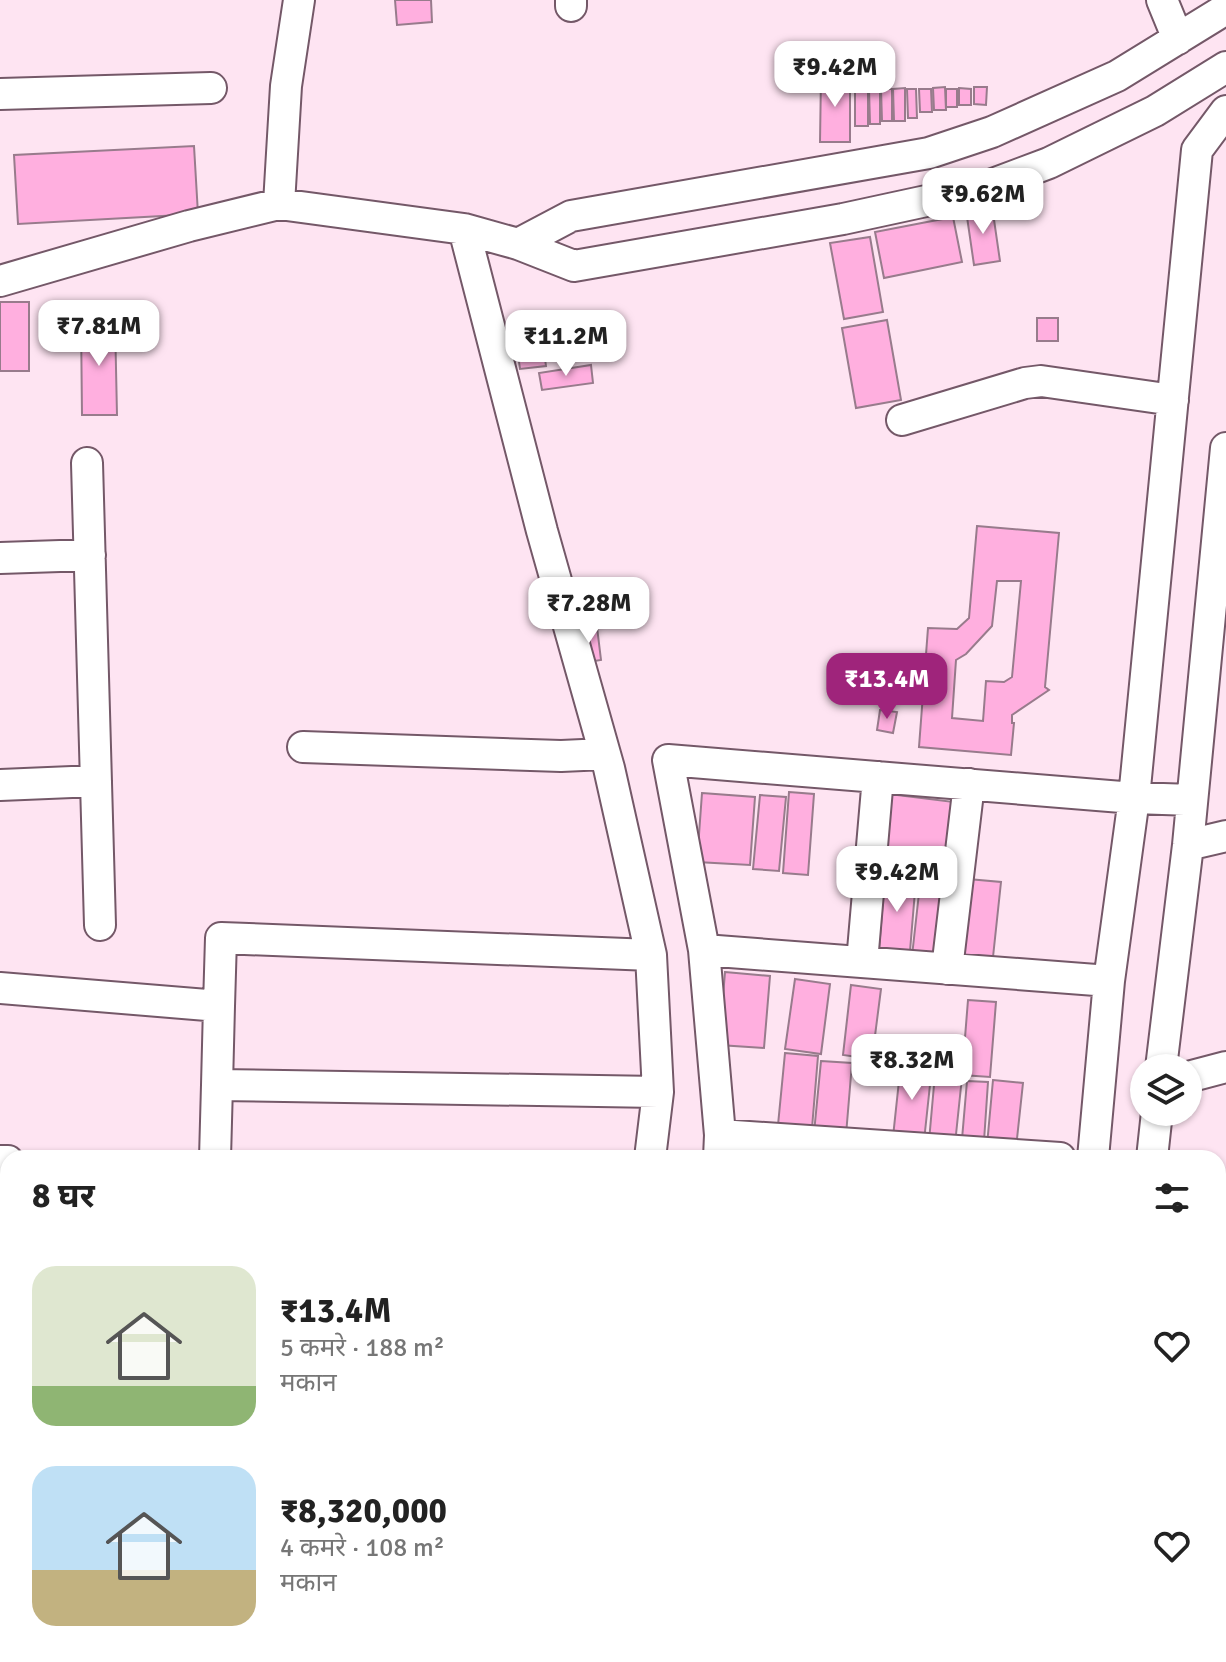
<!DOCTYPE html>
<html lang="hi">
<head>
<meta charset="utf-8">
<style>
  :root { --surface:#fff; --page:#f6f6f6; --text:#222; --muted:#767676; --accent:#9f247b }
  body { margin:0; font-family:Signika,"Noto Sans Devanagari",sans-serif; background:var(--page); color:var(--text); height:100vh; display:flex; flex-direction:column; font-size:30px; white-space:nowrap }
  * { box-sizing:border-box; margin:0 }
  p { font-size:26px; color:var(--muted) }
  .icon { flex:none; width:44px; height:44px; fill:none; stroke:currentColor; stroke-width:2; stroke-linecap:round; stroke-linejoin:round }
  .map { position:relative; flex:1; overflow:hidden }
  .side { position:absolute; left:0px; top:1150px; width:1226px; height:512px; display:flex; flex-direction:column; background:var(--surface); border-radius:24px 24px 0 0; box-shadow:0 2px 6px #0004 }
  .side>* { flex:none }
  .controls { position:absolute; left:1130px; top:1054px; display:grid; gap:16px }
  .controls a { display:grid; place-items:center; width:72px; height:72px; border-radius:50%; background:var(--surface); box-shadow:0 2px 6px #0004; font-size:40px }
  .price { position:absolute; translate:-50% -68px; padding:0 18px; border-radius:16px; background:#fff; color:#222; font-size:26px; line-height:52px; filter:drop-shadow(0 2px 4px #0008) }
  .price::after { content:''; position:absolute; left:50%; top:48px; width:24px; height:18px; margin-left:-12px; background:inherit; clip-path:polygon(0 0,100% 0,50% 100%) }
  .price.active { background:var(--accent); color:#fff }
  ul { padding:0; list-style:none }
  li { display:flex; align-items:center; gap:24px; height:200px; padding:0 32px }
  li span { display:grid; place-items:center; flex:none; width:224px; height:160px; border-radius:24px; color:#555 }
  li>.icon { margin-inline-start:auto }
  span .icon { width:96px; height:96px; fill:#fffc; stroke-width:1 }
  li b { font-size:34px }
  h2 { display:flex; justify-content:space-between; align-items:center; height:96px; padding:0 32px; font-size:34px }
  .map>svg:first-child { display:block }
  .building { fill:#ffafdf; stroke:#987b8c; stroke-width:2; fill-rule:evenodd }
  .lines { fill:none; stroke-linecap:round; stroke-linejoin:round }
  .minor-casing { stroke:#745868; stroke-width:34 }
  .minor { stroke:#fff; stroke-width:30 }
</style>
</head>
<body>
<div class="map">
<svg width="1226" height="1662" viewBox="0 0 1226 1662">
  <rect width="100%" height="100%" fill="#fee4f2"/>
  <path class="building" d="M395,0H431L432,22L397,25Z
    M821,76H850V142H820Z
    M855,87H868V126H855Z
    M945,87L946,110H934L933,88Z
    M974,87H987L986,105L974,104Z
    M905,88V121H894L893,89Z
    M959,88L971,89V105H959Z
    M869,89H880V124H870Z
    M881,89H892V121H882Z
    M907,89H916L917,118H908Z
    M919,89H931L932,112H920Z
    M946,89H957V107H946Z
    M194,146L198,214L18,224L14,155Z
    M992,206L1000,261L974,265L966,210Z
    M953,217L962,262L884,278L875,232Z
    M870,237L883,312L844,319L830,243Z
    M0,302H29V371H0Z
    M1037,318H1058V341H1037Z
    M887,320L901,400L856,408L842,328Z
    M81,321H115L117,415H82Z
    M540,322L546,366L520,369L514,326Z
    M591,365L593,383L542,390L539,373Z
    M977,526L1059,533L1045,687L1049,690L1012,715V723H1014L1011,755L919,747L928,628L957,629L969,618ZM997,581H1021L1012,677L1004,682L986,681L983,721L952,718L956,660L966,654L992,626Z
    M597,627L601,660L581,663L576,630Z
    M880,710L897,712L893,733L877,730Z
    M789,792L814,794L808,875L783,873Z
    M702,793L755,797L750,865L697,862Z
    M889,794L954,802L945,876L880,868Z
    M760,795L786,797L779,871L753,869Z
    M885,876L916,879L910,951L879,949Z
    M968,879L1001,882L993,957L960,954Z
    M920,884L948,887L940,959L912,956Z
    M725,972L770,976L764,1048L719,1045Z
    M795,979L830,984L821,1054L785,1049Z
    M851,985L881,989L872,1059L843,1055Z
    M968,1000L996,1002L990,1077L962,1075Z
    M785,1053L818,1056L812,1128L778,1125Z
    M821,1061L852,1063L846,1135L814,1133Z
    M901,1062L932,1066L924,1141L893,1137Z
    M935,1074L962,1077L955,1144L929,1141Z
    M993,1080L1023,1083L1016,1148L987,1145Z
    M967,1081L988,1082L984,1141L962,1139Z
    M0,1610H8V1654H34V1662H0Z
    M69,1654H147V1662H69Z
    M272,1654H350V1662H272Z
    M529,1654H567L564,1662H526Z
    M591,1654H645L642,1662H615Z
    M780,1654H816L815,1662H780Z
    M841,1654H870V1662H840Z
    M933,1654H964L963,1662H933Z"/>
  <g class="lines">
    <defs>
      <path id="minor" d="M1162,0L1178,39
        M571,6V0
        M0,94L211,88
        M279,204L286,86L299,0
        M464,229L542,531L609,768L651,955
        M518,244L571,216L929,153L992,132L1117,76L1226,9
        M0,281L189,226L279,204L464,229L518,244L574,266L843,219L977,190L1049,163L1155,111L1226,67
        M902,420L1025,383L1041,381L1173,400
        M87,463L100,925
        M0,558L90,555
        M303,747L561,756L605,754
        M0,785L96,781
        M1188,845L1226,836
        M704,950L720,1135
        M862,962L878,777
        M947,969L969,784
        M1109,981L704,950L668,760L1134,798L1192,800
        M0,988L219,1006L221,938L651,955L658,1092
        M1161,1068L1188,845L1226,448
        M1188,1077L1226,1067
        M217,1085L219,1006
        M215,1158L217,1085L658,1092L650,1158
        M719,1158L720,1135L1060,1158
        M1093,1158L1109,981L1134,798L1197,150L1226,111
        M1152,1158L1157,1112
        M0,1161H8
        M1218,1284L1226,1298
        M0,1366H8
        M0,1508L8,1509
        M0,1600H8
        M54,1654L55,1662
        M379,1662L380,1654
        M497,1662L499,1654
        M735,1662V1654
        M900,1662L901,1654
        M1037,1662L1038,1654
        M1118,1662L1119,1654"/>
    </defs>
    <use href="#minor" class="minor-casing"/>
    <use href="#minor" class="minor"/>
  </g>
</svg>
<div class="controls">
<a><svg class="icon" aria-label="layers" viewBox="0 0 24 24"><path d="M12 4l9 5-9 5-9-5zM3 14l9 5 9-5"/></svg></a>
</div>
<b class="price" style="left:835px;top:109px">₹9.42M</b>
<b class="price" style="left:983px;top:236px">₹9.62M</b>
<b class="price" style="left:99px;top:368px">₹7.81M</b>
<b class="price" style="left:566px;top:378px">₹11.2M</b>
<b class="price" style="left:589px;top:645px">₹7.28M</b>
<b class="price active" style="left:887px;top:721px">₹13.4M</b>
<b class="price" style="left:897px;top:914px">₹9.42M</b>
<b class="price" style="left:912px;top:1102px">₹8.32M</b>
<section class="side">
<h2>8 घर<svg class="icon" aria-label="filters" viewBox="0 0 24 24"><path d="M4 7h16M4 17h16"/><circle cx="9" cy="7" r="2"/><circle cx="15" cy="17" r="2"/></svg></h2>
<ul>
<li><span style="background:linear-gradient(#dfe7d0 75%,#8fb573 0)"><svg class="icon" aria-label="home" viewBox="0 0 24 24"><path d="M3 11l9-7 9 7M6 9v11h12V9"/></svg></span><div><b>₹13.4M</b><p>5 कमरे · 188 m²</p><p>मकान</p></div><svg class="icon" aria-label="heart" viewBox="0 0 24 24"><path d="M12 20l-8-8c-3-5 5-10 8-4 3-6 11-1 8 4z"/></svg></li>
<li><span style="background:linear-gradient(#bfe0f5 65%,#c2b280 0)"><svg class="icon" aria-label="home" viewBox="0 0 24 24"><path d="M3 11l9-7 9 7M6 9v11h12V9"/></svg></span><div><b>₹8,320,000</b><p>4 कमरे · 108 m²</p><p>मकान</p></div><svg class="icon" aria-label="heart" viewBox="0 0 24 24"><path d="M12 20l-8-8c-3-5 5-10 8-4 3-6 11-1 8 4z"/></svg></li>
</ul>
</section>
</div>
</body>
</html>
